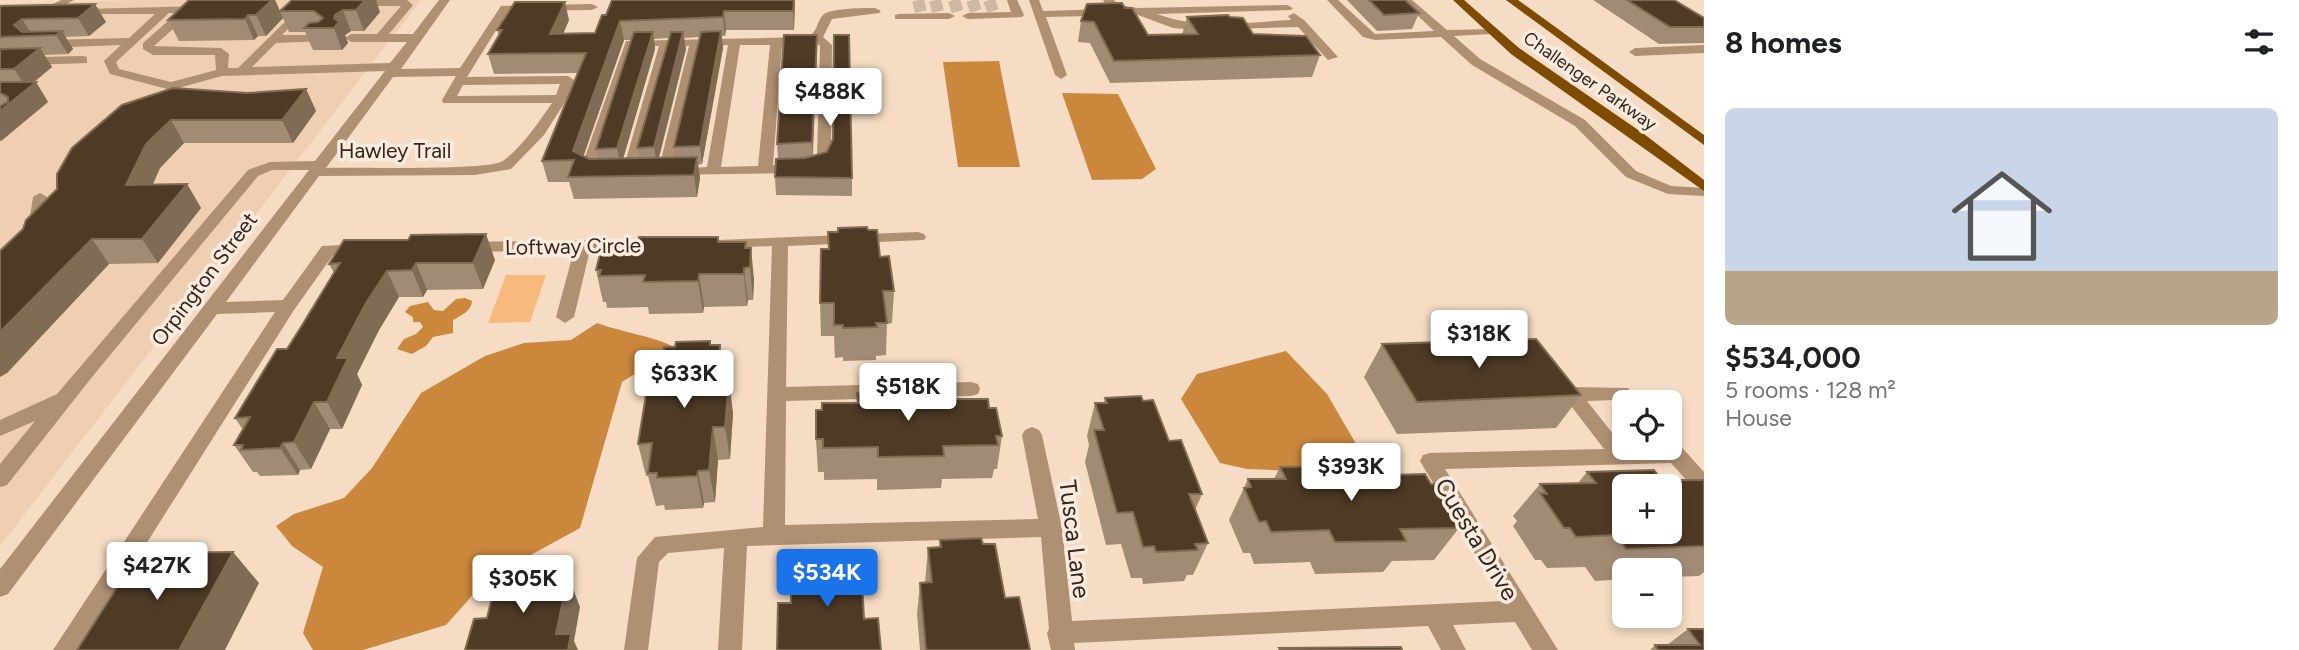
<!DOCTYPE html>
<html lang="en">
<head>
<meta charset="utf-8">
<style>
  :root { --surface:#fff; --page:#f2f2f2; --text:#202124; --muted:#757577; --accent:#1a73e8 }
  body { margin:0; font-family:Figtree,sans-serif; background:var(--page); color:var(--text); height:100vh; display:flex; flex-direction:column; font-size:26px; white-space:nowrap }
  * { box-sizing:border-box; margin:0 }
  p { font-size:23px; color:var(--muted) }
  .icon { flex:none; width:38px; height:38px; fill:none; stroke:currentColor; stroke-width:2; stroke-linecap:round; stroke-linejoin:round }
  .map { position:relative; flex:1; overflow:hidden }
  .panel { display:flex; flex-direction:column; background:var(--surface); width:595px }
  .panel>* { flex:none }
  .buttons { position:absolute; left:1612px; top:390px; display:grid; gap:14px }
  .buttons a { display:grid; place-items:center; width:70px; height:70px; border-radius:10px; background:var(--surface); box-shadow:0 4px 10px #0003; font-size:35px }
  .price { position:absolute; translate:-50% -60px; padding:0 16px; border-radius:7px; background:#fff; color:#222; font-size:23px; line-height:46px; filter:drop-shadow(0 2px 4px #0008) }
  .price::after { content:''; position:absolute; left:50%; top:42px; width:21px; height:16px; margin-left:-10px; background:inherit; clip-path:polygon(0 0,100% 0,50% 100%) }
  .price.active { background:var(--accent); color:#fff }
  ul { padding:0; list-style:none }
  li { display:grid; align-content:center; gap:14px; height:371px; padding:0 21px }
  li span { display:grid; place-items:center; height:217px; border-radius:10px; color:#555 }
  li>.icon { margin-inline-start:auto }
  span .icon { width:126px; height:126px; fill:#fffc; stroke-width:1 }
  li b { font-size:30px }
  h2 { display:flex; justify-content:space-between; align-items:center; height:84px; padding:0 21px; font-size:30px }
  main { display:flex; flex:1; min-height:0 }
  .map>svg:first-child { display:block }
  .built { fill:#eecfb2 }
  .green { fill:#f7ba7c }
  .water { fill:#cb873c }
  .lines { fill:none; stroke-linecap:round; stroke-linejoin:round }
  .minor-tunnel { stroke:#cfb8a3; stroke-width:12; stroke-dasharray:12 6; stroke-linecap:butt }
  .minor { fill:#ae9073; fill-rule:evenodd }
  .major { fill:#7f4b00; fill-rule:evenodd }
  .wall { fill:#a28b74; fill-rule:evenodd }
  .shaded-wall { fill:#806b55 }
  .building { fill:#4e3a25; stroke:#806b55; stroke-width:2; fill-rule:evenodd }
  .labels { text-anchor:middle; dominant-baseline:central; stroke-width:7; stroke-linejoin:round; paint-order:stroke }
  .far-street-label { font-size:18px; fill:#31271e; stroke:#fbebdd }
  .street-label { font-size:21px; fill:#31271e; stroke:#fbebdd }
  .near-street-label { font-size:24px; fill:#31271e; stroke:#fbebdd }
</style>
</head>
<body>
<main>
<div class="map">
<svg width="1704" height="650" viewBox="0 0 1704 650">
  <rect width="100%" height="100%" fill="#f6dcc4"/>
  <path class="built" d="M137,0H421L0,546V4Z"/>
  <path class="green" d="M506,275H546L530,322L488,323Z"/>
  <path class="water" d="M999,61L1020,167H958L943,62Z
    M1062,93L1118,94L1156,169L1142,179L1092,180Z
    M465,298L472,301C472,310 461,316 453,320V333L433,337L426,346L412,354L397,349L404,339L416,334L423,327L420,322H413V317L405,312L410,306L428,302L434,310L443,311L456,299Z
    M597,323C624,333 651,335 676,348L622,382L580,528L487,579L446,625L363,650H313L303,633L323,567L292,546L276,526L294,514L344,498L372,468L421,393L485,356L524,343L571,340Z
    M1286,351L1327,394L1359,449L1339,473L1247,469L1220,463L1181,399L1197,374Z"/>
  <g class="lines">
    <path class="minor-tunnel" d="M918,0L921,12
      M935,0L938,12
      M954,0L959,16
      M972,0L976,11
      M989,0L993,11"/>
    <path class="minor" d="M61,0H74L50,13L0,18V12L47,7Z
      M407,0L413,5L389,34H413L439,0H450L401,69L460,68L501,6L592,4L598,7L592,10L508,11L467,77L568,76L574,80L567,99L544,135L511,169L475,175L319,176L226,302L283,300L322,246L361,244L369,249L361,254L333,255L294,310L79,650H53L275,312L217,314L8,594L0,597V569L309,170H272L258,176L92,377L7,485L0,487V464L35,421L0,436V420L57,394L248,170L270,162L315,161L385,71L222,76L171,90L110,74L104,61L121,45L45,48L39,44L45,40L129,38L155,14H80V10L84,9L202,6L208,9L206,11L191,13L154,46L221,48L229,54L228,68H238L301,6L307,9L282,35H323L329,39L327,41L276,43L252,67L390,63L407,42H351L345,38L351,34H377L401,6H353L348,3L352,0ZM169,13H177L143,43V49L153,55H215L216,70L171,82L119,69L116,62ZM456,76L442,100L443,103H552C538,123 523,146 503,161C488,171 353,167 326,168L393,77ZM560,84L556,95L457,96L463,85Z
      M1007,0H1017L1024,15L1022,17L968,19L962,16L968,13L1011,12Z
      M1029,0H1039L1043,11L1109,9L1103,0H1114L1118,5L1138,8L1287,5L1293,8L1291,10L1157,14C1199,30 1248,22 1291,20L1288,16L1294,13L1305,21L1338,57L1328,60L1298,27L1197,30L1173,28L1138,15L1046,17L1067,75L1061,79L1055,75Z
      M1327,0H1338L1375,34L1434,31L1401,0H1412L1447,30L1496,29L1498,31L1492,34L1454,36L1480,59L1585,120L1636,171L1671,186L1704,188V196L1668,194L1626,177L1575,126L1472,65L1441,37L1375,40L1363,37Z
      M875,8L881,11L879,13L832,19L823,37L832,45L831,157L825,169L805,173L660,175L658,172L689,46H671L634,176H624L622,173L659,46H635L595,169L605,174L598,178L580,171L626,41L806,37C819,32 815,24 823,15C830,8 864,8 875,8ZM815,42L820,46L817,157L814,163L773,165L782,45ZM728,45L707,167L673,169L701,46ZM740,45H770L758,166L721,167Z
      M899,14L949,13L955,16L949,19H895V15Z
      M1704,45V53L1635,56L1629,52L1635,48Z
      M83,56L87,57V63L0,66V58Z
      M40,193L47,197L44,229L36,234L28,229L33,197Z
      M918,232L924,234L926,237L924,240L788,246L786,387L971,382L978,384L980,389L978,394L971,396L786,401L785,525L1038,519L1022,435L1025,430L1032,427L1039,430L1042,435L1062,528L1072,621L1503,601L1420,461L1423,455L1430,453L1604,449L1562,394L1564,389L1571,387L1628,388L1638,402H1624V408L1616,400L1587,401L1624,448H1670V440L1677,442L1704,472V494L1697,492L1671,463L1445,469L1558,650H1532L1515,622L1453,625L1466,650H1441L1428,626L1074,643L1075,650H1051L1047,633L1049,629L1041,537L747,546L742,650H718L724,548L668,553L659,562L648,650H624L637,558L655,537L763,527L772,246L724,248L718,246L716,243L718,240Z
      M661,239L669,244L667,247L590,250L574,317L565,323L556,317L574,250L469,252L461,247L469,242Z"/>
    <path class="major" d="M1453,0H1464L1519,48L1644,134L1704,180V191L1511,54Z
      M1506,0H1518L1704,135V145Z"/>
  </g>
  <path class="wall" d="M189,0H275L283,18L266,36H258L254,40L179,41L168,20Z
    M292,0L380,12L364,31H351L345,35L348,43L342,50H313L305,32H289L280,11Z
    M795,0L794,30H726L725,36H722L723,48L702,164L698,165L700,178L697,197L574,199L569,182H548L542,161L578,73L494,74L488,54L499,35L497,30L569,20L563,33H595L602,15ZM700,37L674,147L675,157L659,158L686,49L684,38ZM669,38L637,148L639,158L623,159L655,49L654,39ZM624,40H631L596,149L598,159H589L583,156Z
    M1347,0H1405L1419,13L1412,29L1377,31Z
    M1593,0H1674L1704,18V43L1659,44Z
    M0,6L106,22L89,36L65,37L73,49L68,54L44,55L52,67L33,82H36L48,102L1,141H0Z
    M1125,8L1148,35H1182L1187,17H1230L1253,34L1320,55L1312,77L1110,83L1090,43L1078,42L1081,21Z
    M817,35V51L813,156L852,178V196L776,195L775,177L778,158L777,144Z
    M306,89L316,111L293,143H184L160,168L153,184H187L201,208L158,263L109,264L7,373L23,229L57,189L72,148L247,93Z
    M746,242L754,280L753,300H748L747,306L704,307L703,313L649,314L648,307L607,308L606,302H603L596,270L637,245Z
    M880,257L894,291L892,323L887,324L886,355L876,356V360L843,361V357L835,358L834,336H821L820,303Z
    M495,260L483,289L427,290L423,297H399L379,330L357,374L362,385L342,429H330L311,469L300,470L298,475L260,476L257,472H253L234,445L243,430L235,418L287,349L334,273L329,264Z
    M710,341L711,345L725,377L724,380L733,413L730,459L718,460L715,502L704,503L703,508L665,510L664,505L656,506L648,476H646L638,444L661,370L675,347Z
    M1382,344L1581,395L1556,428L1397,434L1364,377Z
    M857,393L954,399L989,408L1002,436L997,469H994L992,478L942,479L941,488L877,490V479L824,480V472H818L816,439L857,403Z
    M1105,398L1143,401L1202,494L1195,510L1208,543L1193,575H1187L1184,581L1143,584L1142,578H1131L1121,544L1106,545L1085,462L1089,445L1087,436L1095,403H1104Z
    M1280,467L1389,475L1431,484L1459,518L1455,523L1459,528L1434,560L1392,561L1383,572L1315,574L1310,562L1254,564L1250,553H1243L1229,520L1248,479H1274Z
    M1587,472L1662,480H1704V572L1699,576L1670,577V570H1624V579L1595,581L1585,567L1547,568L1541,560H1535L1513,526L1517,521L1513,516L1540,484L1578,483Z
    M940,540L983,544L1005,598L1030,650H920L917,614L920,583H925L928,548L939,547Z
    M1688,629L1704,650H1650L1655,645H1667Z"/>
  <path class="shaded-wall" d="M272,0H275L283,18L266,36L256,15Z
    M365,0H376L380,12L364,31L356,10Z
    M794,0H795L794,30L793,11Z
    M565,2L569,20L555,53L550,34Z
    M95,4L106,22L89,36L78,18Z
    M343,10L351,31L345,35L348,43L342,50L334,28L335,15Z
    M724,11L726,30L725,36L723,17Z
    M248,15L258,36L254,40L245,19Z
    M22,19L33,36H21L14,25Z
    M620,21L624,40L578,172L573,151Z
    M62,31L73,49L68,54L56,35Z
    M721,31L723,48L702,164L700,146Z
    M653,32L655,49L621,166L617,148Z
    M683,32L686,49L657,165L654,147Z
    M817,35V51L812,160V142Z
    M40,48L52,67L27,88L14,69Z
    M36,82L48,102L1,141L0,139V111Z
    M306,89L316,111L293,143L282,120Z
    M171,120L184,143L160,168L142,208L126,185L146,144Z
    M697,157L700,178L697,197L694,175Z
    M187,184L201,208L158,263L142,239Z
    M486,234L495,260L483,289L473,263Z
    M92,239L109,264L7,373L0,377V332Z
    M751,248L754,280L753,300L750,267Z
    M416,263L427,290L423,297L412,270Z
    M744,268L748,300L747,306L744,274Z
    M387,271L399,297L379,330L357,374L362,385L342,429L327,402L337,358L366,303Z
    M699,274L704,307L703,313L698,281Z
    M720,345L725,377L721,413L717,381Z
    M729,380L733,413L730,459L725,427Z
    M314,402L330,429L311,469L294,442Z
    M713,427L718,460L715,502L709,470Z
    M283,443L300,470L298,475L280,448Z
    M698,471L704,503L703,508L697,476Z
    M233,552L259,583L225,650H179Z
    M556,571L565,593L568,576L580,607L574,641L578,650H563L556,634L555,577Z"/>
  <path class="building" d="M189,0H272L256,15H248L245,19L168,20Z
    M292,0H365L356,10H343L335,15L334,18L339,22L334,28H304L309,23L318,22L323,18L314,11H280Z
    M612,0H794L793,11H724L723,17L620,21L573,151L589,159L697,157L694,175L568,177L574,160L542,161L586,53L488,54L502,30H497L515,2H565L550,34L595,33L602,15H606Z
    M1369,0H1405L1419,13L1384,15Z
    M1627,0H1674L1704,18V27H1670Z
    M1122,3L1125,8H1132L1148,35L1198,34L1187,17L1228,15L1230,17L1243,18L1253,34L1306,36L1320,55L1114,61L1094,22L1081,21L1087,4Z
    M95,4L78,18L22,19L14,25L22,32L62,31L56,35L0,37V6Z
    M721,31L700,146L674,147L701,32Z
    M634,32H653L617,148L596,149Z
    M671,32H683L654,147L637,148Z
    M784,35H817L812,142L777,144Z
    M834,35H849L852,178L775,177L776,159L805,158L827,152L833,139Z
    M40,48L14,69H0V49Z
    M0,82H36L0,111V106L8,102V97L0,93Z
    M173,88L247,93L306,89L282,120H171L146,144L126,185L187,184L142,239H92L0,332V251L23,229L26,220L57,189V174L72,148L122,105Z
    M867,227L868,230H877L880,257L889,256L894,291H883L887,323H876L877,327L843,328V325H834V303H820L821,249H829L828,232H838V228Z
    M486,234L473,263H416L412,270L387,271L366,303L337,358H348L327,402H314L294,442L283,443L280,448L241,450L243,445H234L250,417L235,418L277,349H287L301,327L340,263L329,264L344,240H408L411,235Z
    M639,237H718V242H746L745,248H751L750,267L744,268V274H699L698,281L643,282L645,275L599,276L601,270H596L601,250H606L607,245H637Z
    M1536,339L1581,395L1417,402L1382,344Z
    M710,341V345H720L717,381L729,380L725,427H713L709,470L698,471L697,476L657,478V473H648L652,443L638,444L650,371L661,370L664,347H675L676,342Z
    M953,392L954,399H988L989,408H996L1002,436H996L998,445L943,446L944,456L878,457V447L823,448V439H816V410H822V403H858L857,393Z
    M1141,396L1143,401L1153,400L1169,441L1181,440L1202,494H1189L1208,543L1195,544L1198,550L1156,552L1154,546L1143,547L1133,512L1117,513L1094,430H1104L1095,403H1107L1105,398Z
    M1384,466L1389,475L1425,474L1431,484H1438L1459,518H1452L1459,528L1400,529L1406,541L1335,542L1329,530L1271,532L1266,521L1259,522L1244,488L1251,487L1248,479H1286L1280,467Z
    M1654,470L1662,480H1704V546L1626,549L1616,535L1576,537L1570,528H1564L1540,493L1547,494L1540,484L1596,483L1587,472ZM1624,486H1670V532H1624Z
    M981,538L983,544H995L1005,598L1019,597L1030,650H926L920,583L932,582L928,548L941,547L940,540Z
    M233,552L179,650H77L139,553Z
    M848,557V563L861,562L864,619L878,618L881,650H777L778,603H791V567L805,566V559Z
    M556,571L555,577L568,576L556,634H571L568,650H465L474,619L487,618L496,581L511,580L513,573Z
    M1688,629H1704V650H1658L1655,645H1700Z
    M1401,647L1402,650H1280L1279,648Z"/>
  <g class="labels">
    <g class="far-street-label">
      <text transform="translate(1590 81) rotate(35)">Challenger Parkway</text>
    </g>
    <g class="street-label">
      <text x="395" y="150">Hawley Trail</text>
      <text transform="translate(573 246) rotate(-1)">Loftway Circle</text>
      <text transform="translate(204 279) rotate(-53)">Orpington Street</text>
    </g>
    <g class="near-street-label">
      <text transform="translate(1075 539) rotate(83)">Tusca Lane</text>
      <text transform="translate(1477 539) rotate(59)">Cuesta Drive</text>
    </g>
  </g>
</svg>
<div class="buttons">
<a><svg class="icon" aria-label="locate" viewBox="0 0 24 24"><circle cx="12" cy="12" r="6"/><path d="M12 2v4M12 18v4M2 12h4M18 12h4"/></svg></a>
<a>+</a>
<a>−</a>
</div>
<b class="price" style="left:830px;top:128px">$488K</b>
<b class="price" style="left:1479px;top:370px">$318K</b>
<b class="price" style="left:684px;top:410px">$633K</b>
<b class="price" style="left:908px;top:423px">$518K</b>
<b class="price" style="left:1351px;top:503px">$393K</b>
<b class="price" style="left:157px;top:602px">$427K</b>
<b class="price active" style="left:827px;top:609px">$534K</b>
<b class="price" style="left:523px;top:615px">$305K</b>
</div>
<section class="panel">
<h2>8 homes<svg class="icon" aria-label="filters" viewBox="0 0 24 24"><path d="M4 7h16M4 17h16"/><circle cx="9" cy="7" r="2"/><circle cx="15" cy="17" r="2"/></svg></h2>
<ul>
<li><span style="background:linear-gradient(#c9d6e8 75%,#b9a48a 0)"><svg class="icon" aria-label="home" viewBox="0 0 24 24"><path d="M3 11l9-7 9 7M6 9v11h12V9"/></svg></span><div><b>$534,000</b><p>5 rooms · 128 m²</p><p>House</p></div></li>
</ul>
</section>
</main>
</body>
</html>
